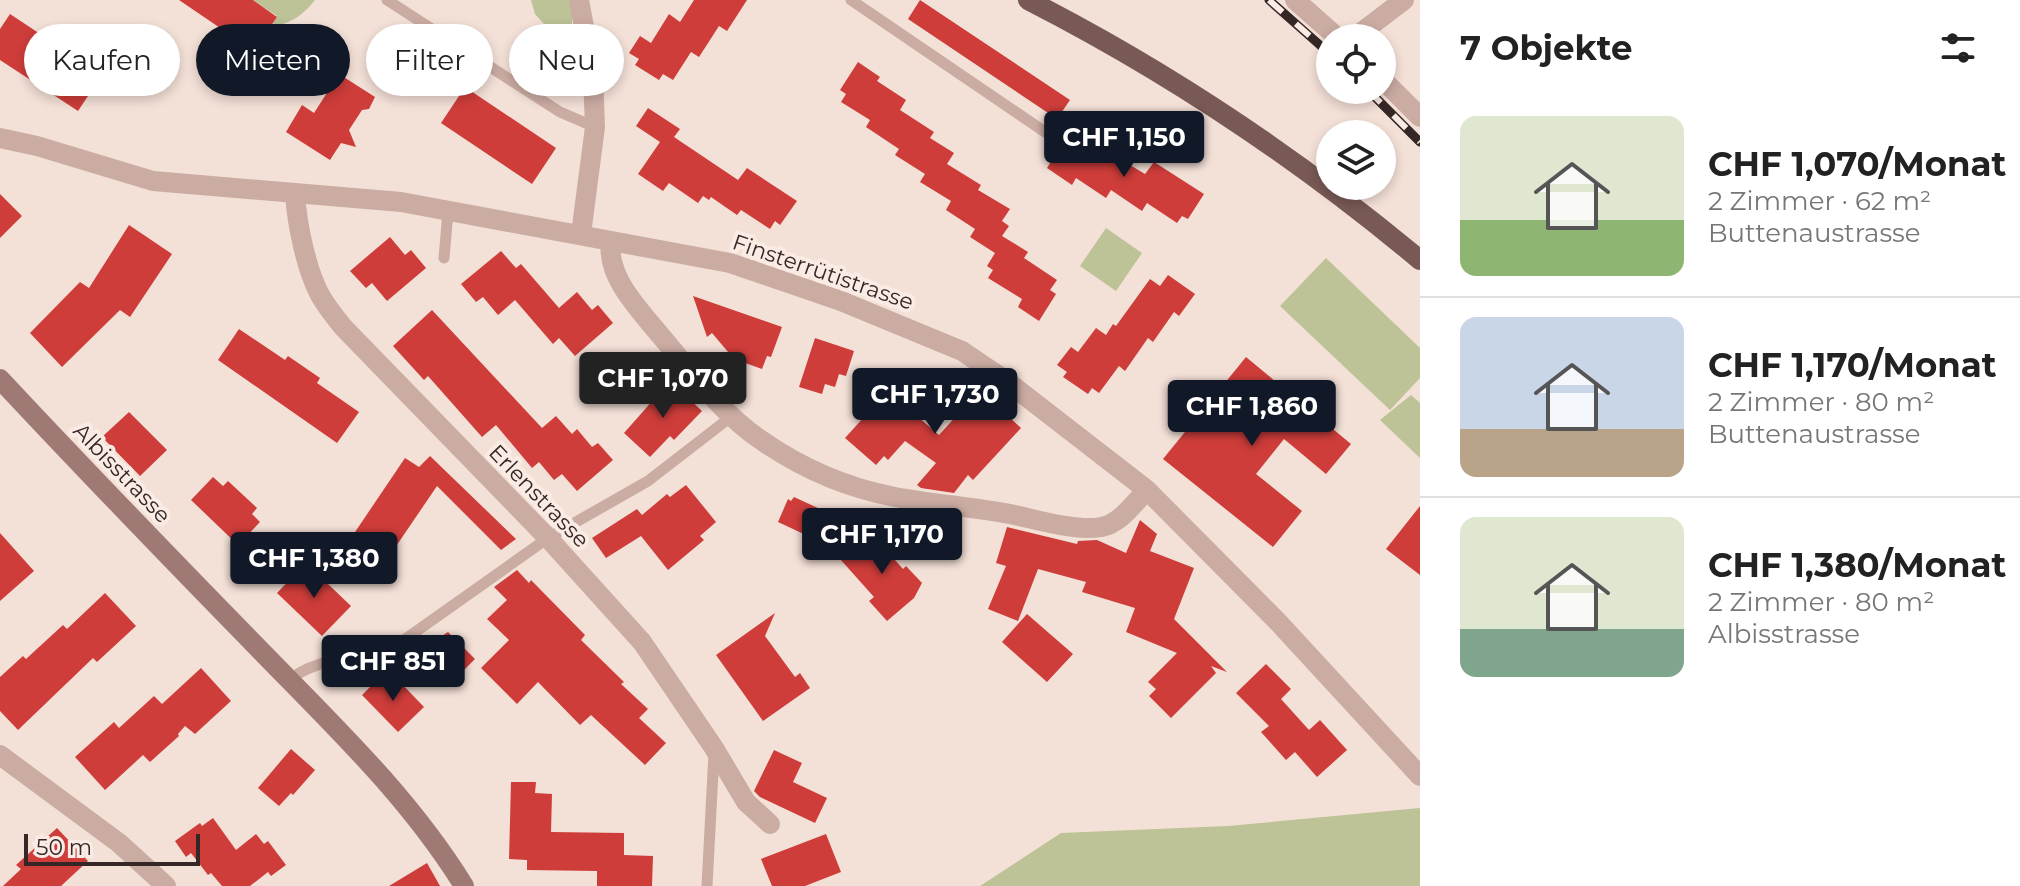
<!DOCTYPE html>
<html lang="de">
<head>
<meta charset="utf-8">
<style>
  :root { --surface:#fff; --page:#f6f6f6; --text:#222; --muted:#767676; --line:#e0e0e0; --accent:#111827 }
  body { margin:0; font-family:Montserrat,sans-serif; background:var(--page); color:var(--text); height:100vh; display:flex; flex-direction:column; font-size:30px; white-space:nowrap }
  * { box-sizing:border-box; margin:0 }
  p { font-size:26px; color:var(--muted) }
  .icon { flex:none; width:44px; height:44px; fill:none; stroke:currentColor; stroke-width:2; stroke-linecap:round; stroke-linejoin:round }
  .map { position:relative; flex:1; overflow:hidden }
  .side { display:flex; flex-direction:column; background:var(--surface); width:600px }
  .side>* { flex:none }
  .guide { position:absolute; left:24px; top:24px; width:760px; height:72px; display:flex; gap:16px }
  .tools { position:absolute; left:1316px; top:24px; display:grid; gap:16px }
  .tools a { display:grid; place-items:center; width:80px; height:80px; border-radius:50%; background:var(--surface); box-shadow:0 4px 12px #0003; font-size:40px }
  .scale { position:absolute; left:24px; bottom:20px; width:176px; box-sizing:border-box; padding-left:8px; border:4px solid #352725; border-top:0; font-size:22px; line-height:28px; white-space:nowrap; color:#352725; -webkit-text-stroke:6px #faebe4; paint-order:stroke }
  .price { position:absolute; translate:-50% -68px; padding:0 18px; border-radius:8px; background:var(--accent); color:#fff; font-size:26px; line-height:52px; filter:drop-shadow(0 2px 4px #0008) }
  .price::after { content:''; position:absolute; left:50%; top:48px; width:24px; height:18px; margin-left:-12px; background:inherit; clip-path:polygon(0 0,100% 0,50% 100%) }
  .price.selected { background:#222; color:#fff }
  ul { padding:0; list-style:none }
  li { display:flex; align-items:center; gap:24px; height:200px; padding:0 40px }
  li+li { border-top:2px solid var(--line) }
  li span { display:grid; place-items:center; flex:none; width:224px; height:160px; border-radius:16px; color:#555 }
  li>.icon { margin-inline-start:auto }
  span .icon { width:96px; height:96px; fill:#fffc; stroke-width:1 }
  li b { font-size:34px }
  h2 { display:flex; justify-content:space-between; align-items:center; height:96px; padding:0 40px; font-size:34px }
  .pill { padding:0 28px; border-radius:36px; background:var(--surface); box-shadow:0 4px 12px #0003; font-size:28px; line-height:72px }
  .pill.selected { background:var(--accent); color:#fff }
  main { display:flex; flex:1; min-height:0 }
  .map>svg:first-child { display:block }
  .green { fill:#bdc297 }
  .building { fill:#ce3d3a }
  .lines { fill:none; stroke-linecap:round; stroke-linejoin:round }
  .service { stroke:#cbaca3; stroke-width:11 }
  .minor { stroke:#cbaca3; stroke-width:20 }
  .secondary { stroke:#9f7a74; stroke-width:20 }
  .primary { stroke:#795955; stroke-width:20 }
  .rail-casing { stroke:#352725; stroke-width:9 }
  .rail { stroke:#faebe4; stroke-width:6; stroke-dasharray:18; stroke-linecap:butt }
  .labels { text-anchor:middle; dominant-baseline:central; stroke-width:8; stroke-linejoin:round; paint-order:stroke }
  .street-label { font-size:22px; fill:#352725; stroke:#faebe4 }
</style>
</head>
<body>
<main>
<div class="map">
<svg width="1420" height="886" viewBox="0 0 1420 886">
  <rect width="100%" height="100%" fill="#f3e0d7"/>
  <path class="green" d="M253,0H315C304,14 294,21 277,26L273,23L277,16Z
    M531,0H575L571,30L552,33L535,14Z
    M545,34L555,37L562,48V56L570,63C570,95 517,110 525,70L519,66L515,53L522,43Z
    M1106,228L1142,253L1116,291L1080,266Z
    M1326,258L1420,348V378L1390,410L1280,306Z
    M1411,395L1420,403V458L1380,420Z
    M1420,808V886H980L1061,833L1228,826Z"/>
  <path class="building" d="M179,0H253L277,17L254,51Z
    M694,0H747L727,31L719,26L699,57L691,52L673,80L663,74L659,80L635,65L639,59L629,53L640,36L651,43L669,14L680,22Z
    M920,0L1070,100L1057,119L908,19Z
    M10,14L102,75L78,111L0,60V29Z
    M858,62L880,77L877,81L906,100L900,110L934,132L930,138L954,153L947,164L981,185L978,190L1010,209L1002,221L1009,226L1002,236L1028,252L1024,258L1057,280L1050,290L1056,294L1039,321L1018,307L1022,299L988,278L993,270L987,266L995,253L970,237L975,229L946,210L951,201L920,182L925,174L895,155L899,149L866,127L870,120L841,102L846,94L840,90Z
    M339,74L375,97L369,109L362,110L349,130L356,147L341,143L330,160L286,132L302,105L314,113Z
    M465,87L556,148L532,184L441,123Z
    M648,108L680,129L674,137L738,180L747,168L797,201L780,225L775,221L770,229L741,210L737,215L711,197L709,200L703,196L698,203L669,183L663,191L638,174L660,142L636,126Z
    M1071,130L1145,174L1154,162L1204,194L1188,219L1182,216L1177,223L1147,203L1142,211L1111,190L1106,198L1076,178L1072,185L1047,168Z
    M0,194L22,216L0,238Z
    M129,225L172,254L130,317L120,310L62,367L30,333L80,282L89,288Z
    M390,237L405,255L411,250L426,268L387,301L372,283L366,288L350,271Z
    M501,251L516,268L521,264L559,308L577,292L592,310L598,305L613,323L575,356L559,338L553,344L515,300L498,315L483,297L476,302L461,284Z
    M1168,275L1195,294L1179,316L1174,312L1153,342L1148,338L1125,371L1119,366L1099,393L1092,388L1088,394L1063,377L1067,372L1057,365L1071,347L1078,352L1096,328L1106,335L1113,324L1116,326L1150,279L1160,286Z
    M693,296L782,327L771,357L767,356L762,369L734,359L712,333L707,337Z
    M432,310L542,428L556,416L572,434L577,429L592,447L598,443L613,460L577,491L562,474L554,480L539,462L532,468L496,425L482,437L428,376L424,380L393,346Z
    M239,329L285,360L288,356L320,378L317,383L359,412L337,443L218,360Z
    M815,338L854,351L846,376L839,374L835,387L825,384L822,394L799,387Z
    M1246,357L1351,444L1326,474L1284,439L1256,474L1302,511L1273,547L1163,459Z
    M902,375L919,389L904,405L939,435L980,390L1021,428L973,480L968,475L954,493L921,488L917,485L936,463L905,441L888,460L884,456L876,465L845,438Z
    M670,381L702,411L674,440L670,436L650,457L624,433Z
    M129,412L167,450L140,476L102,437Z
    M430,456L516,539L501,550L437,486L386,561L351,538L405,458L419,467Z
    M213,477L223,486L228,481L257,508L252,514L260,522L238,545L191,500Z
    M686,485L716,522L700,536L704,540L668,570L641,536L606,558L592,538L637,509L642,515L667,494L670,497Z
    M794,497L820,509L808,536L778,522L788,499L791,501Z
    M1420,506V575L1386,549Z
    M1140,520L1157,534L1150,551L1194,568L1174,619L1227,672L1211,666L1216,673L1171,718L1149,696L1156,689L1148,682L1177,653L1126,632L1135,608L1082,592L1086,582L1038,569L1018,621L988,609L1006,566L996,563L1007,527L1077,544L1078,541L1097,540L1126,553Z
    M870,532L903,569L906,566L922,583L914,598L887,621L869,601L874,597L840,559Z
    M0,533L34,571L0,601Z
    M306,563L351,606L322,636L277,593Z
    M517,570L529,583L531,580L585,635L581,640L624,682L621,684L648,709L639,718L666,743L645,765L591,715L580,725L538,682L517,704L481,668L509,640L487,619L507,600L494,587Z
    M105,593L136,626L97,662L93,658L18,730L0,711V677L23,656L26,659L63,625L67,629Z
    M775,613L765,636L795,677L800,673L810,688L763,721L716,655Z
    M1027,614L1073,654L1047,682L1002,642Z
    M448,632L475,659L453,681L422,649Z
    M1266,664L1291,689L1281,699L1309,730L1320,720L1347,750L1317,777L1295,752L1286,760L1261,732L1269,726L1236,693Z
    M201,668L231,701L195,734L185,726L178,734L179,736L150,762L143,755L105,790L75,757L114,722L119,728L154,696L162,704Z
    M398,680L424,707L398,732L362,695L375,682Z
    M291,749L315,770L293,795L291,793L279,806L258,788Z
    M774,750L802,763L793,782L827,798L815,823L760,797L754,791Z
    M511,782H536L535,793L552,794L551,832L624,833V855L653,856L652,886H597V871L527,870V860L509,859Z
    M213,818L236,850L256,834L264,844L268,841L286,865L271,876L268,872L250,886H222L211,873L208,875L191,853L186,857L175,841L200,823L202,826Z
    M57,828L88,861L61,886H3L21,869L16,865Z
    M826,834L841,872L805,886H772L761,859Z
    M427,863L440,886H389Z"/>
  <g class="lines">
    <path class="service" d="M387,0L560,112L595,127
      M851,0L1048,134
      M410,71L434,31
      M444,258L448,212
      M289,680C322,654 369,660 404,640L548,538L648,481L732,416
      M707,886L714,753"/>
    <path class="minor" d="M579,0L593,75L595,127L581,234
      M1295,0L1338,38
      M1354,38L1404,0
      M1382,79L1420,117
      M0,138L37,146L153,181L401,202L730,263L841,301L962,351L1005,380L1147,490L1278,622L1420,776
      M295,194C297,224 306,269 320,295C326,306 335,317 343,327L548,538L642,642L714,748L746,802L770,824
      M611,241C606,277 639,309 660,335C691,371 721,413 761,440C801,468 848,488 895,497C933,504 972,507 1010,514C1035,519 1076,532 1101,527C1120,524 1134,503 1147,490
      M0,755L119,843L166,886"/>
    <path class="secondary" d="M0,379C86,471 173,561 261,651C334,726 409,797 464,886"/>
    <path class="primary" d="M1028,0C1169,72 1299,159 1420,260"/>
    <defs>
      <path id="rail" d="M1269,0L1330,54
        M1368,90L1420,142"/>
    </defs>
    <use href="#rail" class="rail-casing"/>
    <use href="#rail" class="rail"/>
  </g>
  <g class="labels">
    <g class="street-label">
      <text transform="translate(823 272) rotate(19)">Finsterrütistrasse</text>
      <text transform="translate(122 473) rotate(46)">Albisstrasse</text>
      <text transform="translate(539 496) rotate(46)">Erlenstrasse</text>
    </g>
  </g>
</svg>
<div class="tools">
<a><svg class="icon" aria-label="locate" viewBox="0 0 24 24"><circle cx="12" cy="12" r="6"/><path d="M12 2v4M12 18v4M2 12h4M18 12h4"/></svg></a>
<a><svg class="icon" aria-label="layers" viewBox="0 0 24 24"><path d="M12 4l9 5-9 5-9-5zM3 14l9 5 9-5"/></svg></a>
</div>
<div class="scale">50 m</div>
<b class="price" style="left:1124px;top:179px">CHF 1,150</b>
<b class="price selected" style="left:663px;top:420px">CHF 1,070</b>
<b class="price" style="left:935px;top:436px">CHF 1,730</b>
<b class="price" style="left:1252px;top:448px">CHF 1,860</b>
<b class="price" style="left:882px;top:576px">CHF 1,170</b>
<b class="price" style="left:314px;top:600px">CHF 1,380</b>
<b class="price" style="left:393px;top:703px">CHF 851</b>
<div class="guide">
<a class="pill">Kaufen</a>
<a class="pill selected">Mieten</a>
<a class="pill">Filter</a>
<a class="pill">Neu</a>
</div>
</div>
<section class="side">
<h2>7 Objekte<svg class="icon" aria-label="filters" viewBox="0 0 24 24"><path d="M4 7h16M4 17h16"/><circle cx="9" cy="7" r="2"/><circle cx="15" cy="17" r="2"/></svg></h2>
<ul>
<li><span style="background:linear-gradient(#dfe7d0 65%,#8fb573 0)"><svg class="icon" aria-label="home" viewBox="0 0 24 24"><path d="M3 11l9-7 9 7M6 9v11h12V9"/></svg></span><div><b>CHF 1,070/Monat</b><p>2 Zimmer · 62 m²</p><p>Buttenaustrasse</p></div></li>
<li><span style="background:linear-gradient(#c9d6e8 70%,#b9a48a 0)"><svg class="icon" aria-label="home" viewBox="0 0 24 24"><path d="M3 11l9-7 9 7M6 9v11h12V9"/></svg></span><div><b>CHF 1,170/Monat</b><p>2 Zimmer · 80 m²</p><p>Buttenaustrasse</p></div></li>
<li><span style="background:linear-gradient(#dfe7d0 70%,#7fa58c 0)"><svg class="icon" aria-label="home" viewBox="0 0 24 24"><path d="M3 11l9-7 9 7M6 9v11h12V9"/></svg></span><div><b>CHF 1,380/Monat</b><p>2 Zimmer · 80 m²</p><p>Albisstrasse</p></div></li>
</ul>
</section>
</main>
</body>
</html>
